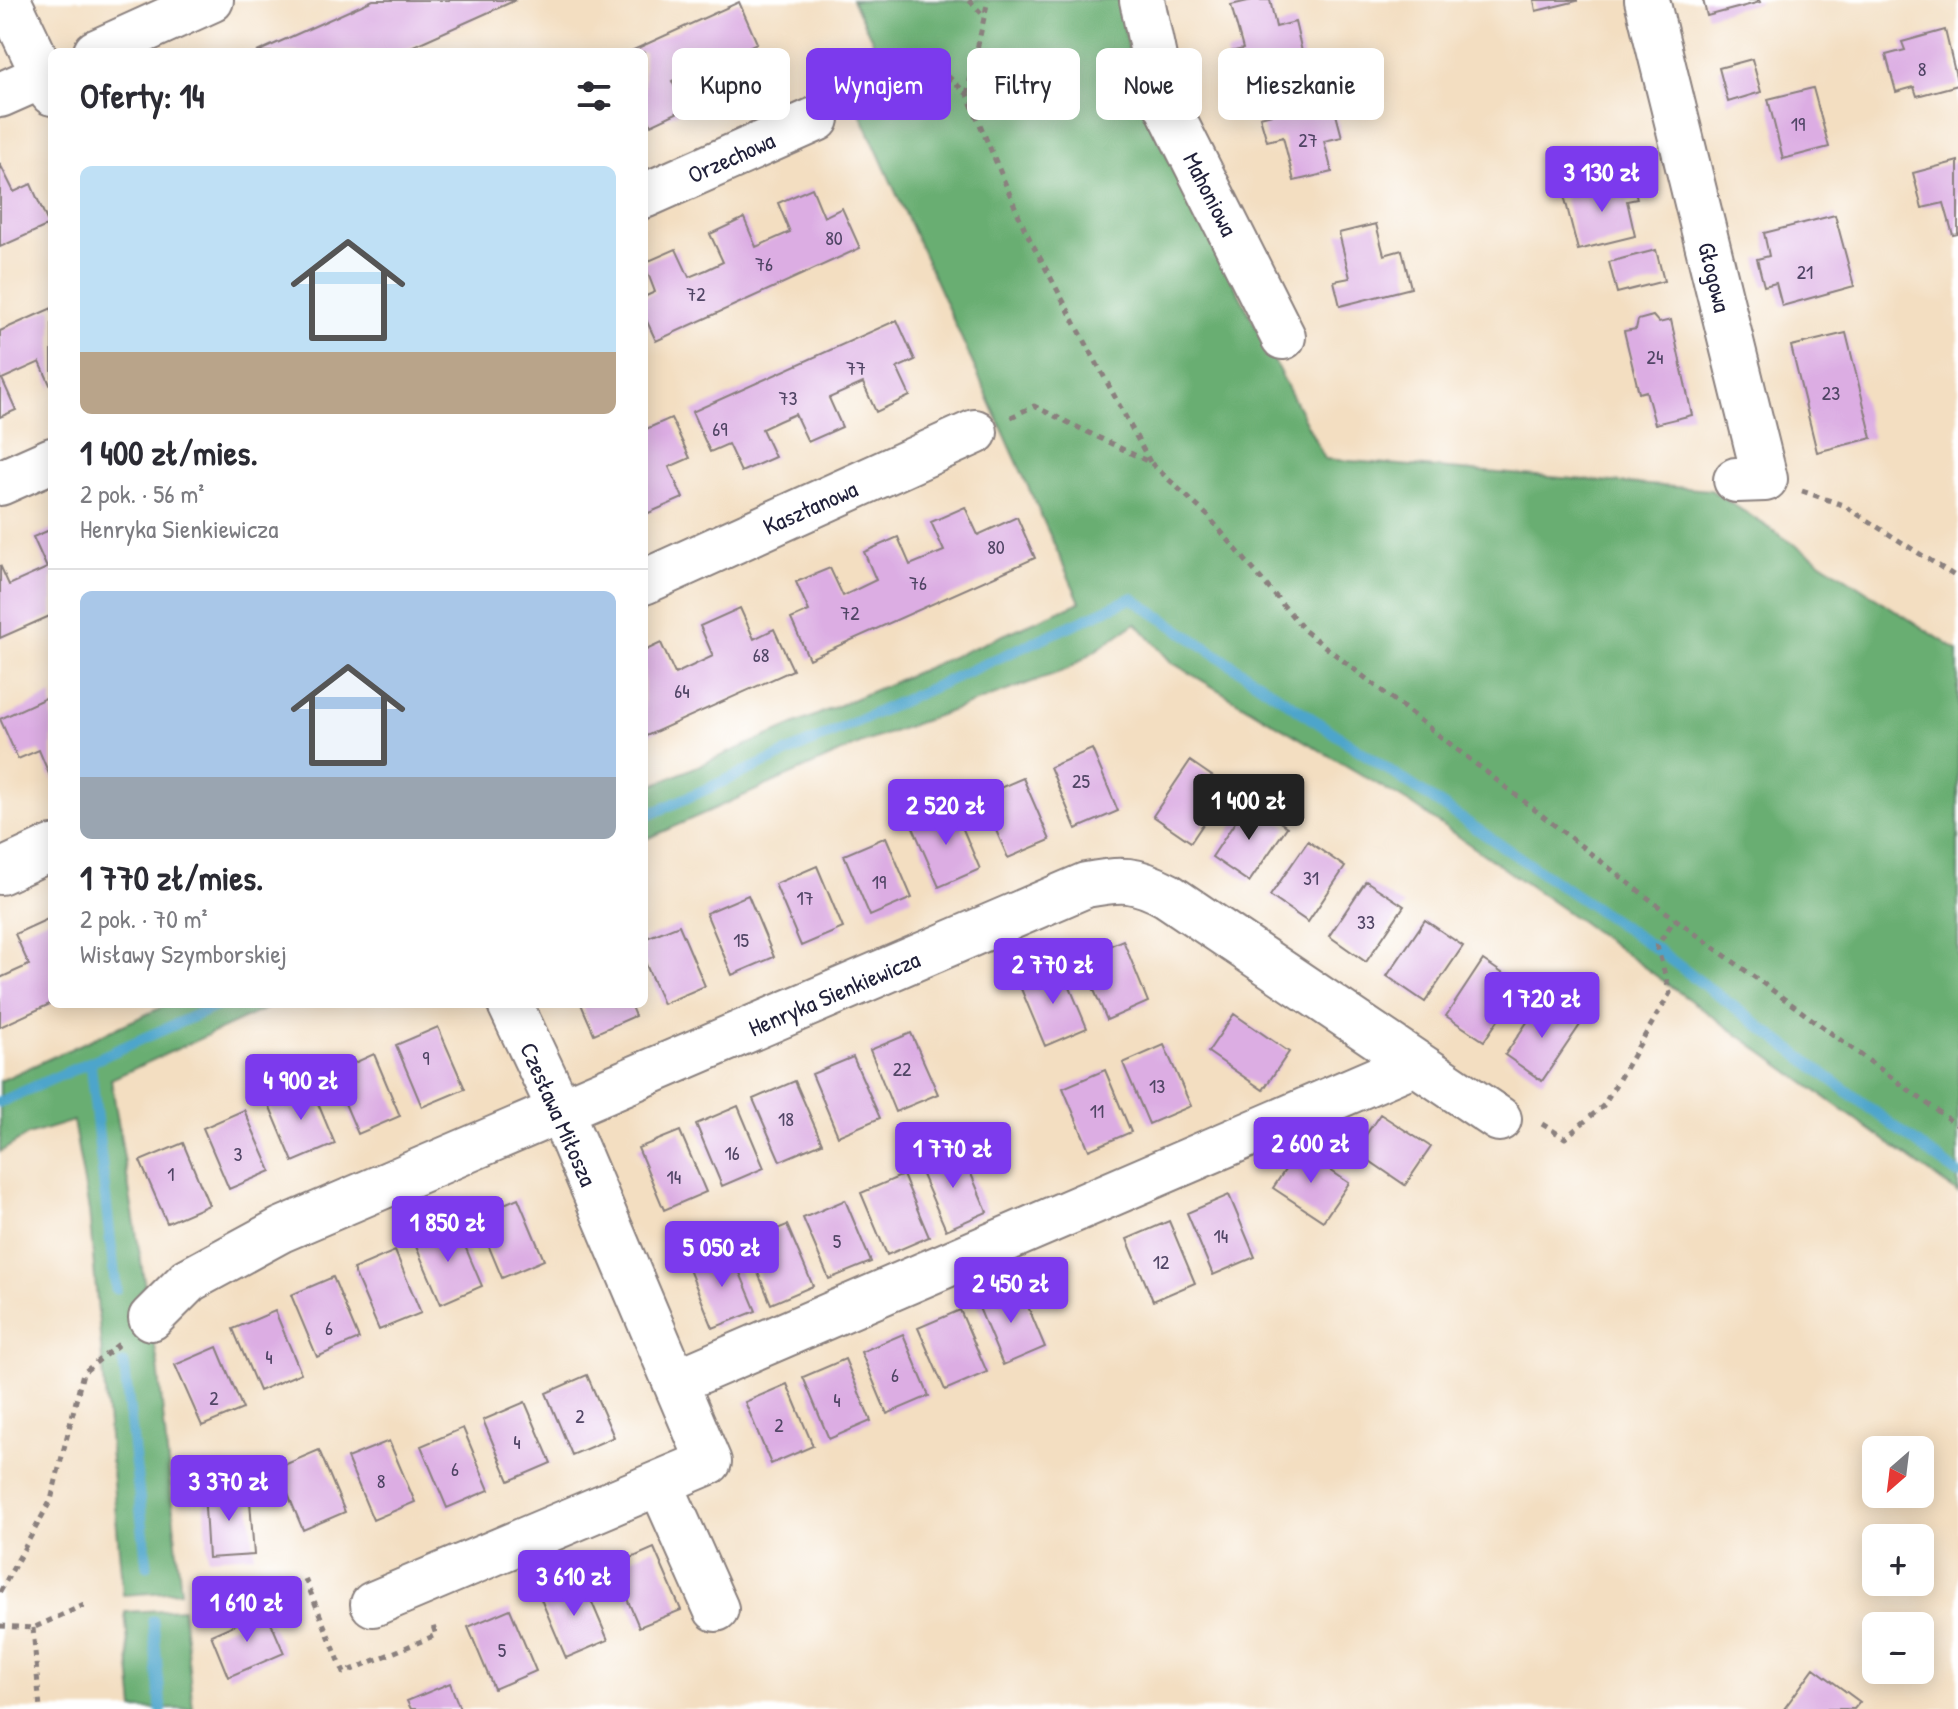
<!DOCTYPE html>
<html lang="pl">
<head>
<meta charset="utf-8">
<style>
  :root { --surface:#fff; --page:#f2f2f3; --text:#2b2b33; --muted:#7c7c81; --line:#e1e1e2; --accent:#7c3aed }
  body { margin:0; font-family:"Patrick Hand",sans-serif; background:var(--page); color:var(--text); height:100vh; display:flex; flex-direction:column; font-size:30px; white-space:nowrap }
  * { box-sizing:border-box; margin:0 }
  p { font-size:26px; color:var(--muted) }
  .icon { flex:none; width:44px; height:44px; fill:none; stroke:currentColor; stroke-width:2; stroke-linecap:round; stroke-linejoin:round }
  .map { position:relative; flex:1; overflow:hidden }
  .details { position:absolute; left:48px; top:48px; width:600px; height:960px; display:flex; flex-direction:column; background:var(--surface); border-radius:12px; box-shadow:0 4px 20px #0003 }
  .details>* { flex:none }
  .hud { position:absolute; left:672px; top:48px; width:760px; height:72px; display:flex; gap:16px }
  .needle { width:52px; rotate:208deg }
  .buttons { position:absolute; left:1862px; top:1436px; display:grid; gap:16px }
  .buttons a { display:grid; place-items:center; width:72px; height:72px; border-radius:12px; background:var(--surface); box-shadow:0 4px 20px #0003; font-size:40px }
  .price { position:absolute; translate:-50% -68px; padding:0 18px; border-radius:8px; background:var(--accent); color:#fff; font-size:26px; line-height:52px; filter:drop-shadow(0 2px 4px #0008) }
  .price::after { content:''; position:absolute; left:50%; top:48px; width:24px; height:18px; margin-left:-12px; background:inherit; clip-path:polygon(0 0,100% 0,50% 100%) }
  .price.on { background:#222; color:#fff }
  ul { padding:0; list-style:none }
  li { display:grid; align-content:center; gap:16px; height:424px; padding:0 32px }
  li+li { border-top:2px solid var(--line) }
  li span { display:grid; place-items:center; height:248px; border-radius:12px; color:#555 }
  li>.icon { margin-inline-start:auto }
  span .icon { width:144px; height:144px; fill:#fffc; stroke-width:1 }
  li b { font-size:34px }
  h2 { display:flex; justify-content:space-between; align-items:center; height:96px; padding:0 32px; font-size:34px }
  .tag { padding:0 28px; border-radius:12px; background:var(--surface); box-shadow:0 4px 20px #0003; font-size:28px; line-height:72px }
  .tag.on { background:var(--accent); color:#fff }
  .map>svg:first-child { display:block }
  .forest { fill:#69ae72; stroke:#466856; stroke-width:2 }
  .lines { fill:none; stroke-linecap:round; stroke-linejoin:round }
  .stream { stroke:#4ea5cb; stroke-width:11 }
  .building { fill:#dcade3 }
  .minor-casing { stroke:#8a807e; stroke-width:48 }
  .path { stroke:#8a807e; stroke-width:5; stroke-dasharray:6 6; stroke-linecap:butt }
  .minor { stroke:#fff; stroke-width:44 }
  .labels { text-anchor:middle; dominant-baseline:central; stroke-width:6; stroke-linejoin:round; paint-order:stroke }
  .number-label { font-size:20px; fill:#504565 }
  .street-label { font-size:24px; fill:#22223b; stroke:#fff }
</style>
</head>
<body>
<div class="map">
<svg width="1958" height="1709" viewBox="0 0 1958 1709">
  <rect width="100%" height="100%" fill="#fff"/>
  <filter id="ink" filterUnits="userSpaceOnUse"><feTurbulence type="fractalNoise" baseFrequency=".0125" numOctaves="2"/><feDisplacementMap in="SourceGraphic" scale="16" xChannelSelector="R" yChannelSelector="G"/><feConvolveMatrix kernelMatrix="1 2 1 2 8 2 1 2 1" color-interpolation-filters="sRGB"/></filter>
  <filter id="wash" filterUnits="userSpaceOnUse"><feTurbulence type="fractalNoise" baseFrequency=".006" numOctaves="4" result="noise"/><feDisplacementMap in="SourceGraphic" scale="32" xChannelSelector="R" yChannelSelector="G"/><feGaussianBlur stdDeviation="1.8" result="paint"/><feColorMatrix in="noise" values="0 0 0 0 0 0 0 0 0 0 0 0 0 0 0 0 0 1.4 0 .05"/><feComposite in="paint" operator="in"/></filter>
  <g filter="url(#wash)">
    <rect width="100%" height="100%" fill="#f3dec1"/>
    <path class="forest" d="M852,0H1119L1138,100L1325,459L1711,490L1958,651V1193L1580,921L1411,804L1171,662L1136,623L1068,669L862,743L644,840V789L1080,602L852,95L891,77Z
      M169,1004H276L111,1079L158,1365L181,1591L123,1595L89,1211L73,1121L28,1135L0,1152V1081Z
      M183,1609L193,1709H134L125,1612Z"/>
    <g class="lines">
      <path class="stream" d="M644,817L1132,598L1659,951L1958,1174
        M90,1062L116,1289
        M0,1102L221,1004
        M124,1364L147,1565
        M153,1621L161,1709"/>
    </g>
    <g id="blocks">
      <path class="building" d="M373,0H516L400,52H257Z
        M1252,0H1270L1276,27L1295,22L1304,60L1232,78L1226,53L1243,49L1231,5Z
        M1534,0H1577V1L1536,11Z
        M1703,0H1759L1760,2L1707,16Z
        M739,2L757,43L740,51L752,79L719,94L706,66L672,81L685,109L651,125L644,109V52H629Z
        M1945,30L1958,85L1917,96L1914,87L1896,92L1886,55L1905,50L1902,42Z
        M1752,59L1761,92L1728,102L1719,68Z
        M1813,88L1829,147L1783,159L1768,99Z
        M1332,99L1342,137L1324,141L1332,172L1294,181L1283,137L1267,141L1260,117Z
        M1958,161V234L1953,235L1944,203L1922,208L1913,173Z
        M0,164L14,192L31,184L49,225L0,247Z
        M1632,178L1637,199L1627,201L1635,236L1578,250L1564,195Z
        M812,188L824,217L842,208L860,248L656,341L644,315V297L655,292L644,263L676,249L689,277L706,270L723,262L710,234L744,218L756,247L790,232L778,203Z
        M1835,215L1854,286L1782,306L1776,283L1764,286L1757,259L1769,256L1764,233Z
        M1376,224L1384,255L1402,250L1411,288L1340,306L1334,281L1350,278L1339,233Z
        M1656,250L1664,281L1617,293L1609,262Z
        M52,308V389L40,362L2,379L16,410L0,417V331Z
        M1653,316L1659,323L1671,320L1692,415L1655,424L1646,391L1639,393L1624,331L1636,329L1638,320Z
        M897,320L915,360L897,368L910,396L876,412L863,383L829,398L842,427L808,442L795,414L779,421L762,429L775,457L741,472L728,444L710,452L692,412Z
        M1846,333L1872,438L1817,452L1791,346Z
        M671,418L690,458L669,467L683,498L644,515V430Z
        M965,507L978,535L1017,517L1035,558L809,659L791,619L809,611L796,582L830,568L843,596L876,580L864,552L898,537L910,565L944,551L931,522Z
        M52,529V615L0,638V565L9,585L47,568L33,537Z
        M740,608L754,639L774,629L793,670L644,737V651L661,643L675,674L713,656L700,626Z
        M52,695V781L39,750L18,759L0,719Z
        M1092,749L1118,811L1076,829L1050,767Z
        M1190,761L1228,787L1191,842L1153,816Z
        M1023,778L1050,840L1008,858L981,796Z
        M1249,801L1287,827L1249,882L1212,857Z
        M954,808L980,869L939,887L912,825Z
        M886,837L912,898L870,916L844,855Z
        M1308,841L1345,867L1308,922L1270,896Z
        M817,866L843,928L801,946L775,884Z
        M1366,881L1404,906L1366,962L1329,936Z
        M748,895L774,957L732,975L706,913Z
        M52,917V1003L0,1027V978L29,965L15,934Z
        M1425,920L1463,946L1425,1002L1387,976Z
        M679,925L705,986L663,1004L644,960V939Z
        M1123,940L1148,1002L1107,1020L1080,958Z
        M1483,960L1521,986L1484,1041L1446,1016Z
        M1061,966L1087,1028L1045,1046L1019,984Z
        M1542,1000L1580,1025L1542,1081L1505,1055Z
        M581,1004H630L635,1016L594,1034Z
        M1234,1014L1289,1052L1263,1090L1208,1052Z
        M438,1027L465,1089L422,1107L396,1045Z
        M911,1033L938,1094L895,1112L870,1050Z
        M1164,1045L1191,1106L1149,1124L1123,1063Z
        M374,1054L400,1116L358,1134L332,1073Z
        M853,1057L880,1118L838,1136L812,1074Z
        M1105,1070L1131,1132L1089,1150L1063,1088Z
        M795,1081L822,1143L780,1161L753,1099Z
        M309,1082L335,1144L293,1162L267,1100Z
        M738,1106L764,1168L722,1186L696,1124Z
        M244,1110L271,1171L229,1189L203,1128Z
        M1380,1114L1431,1147L1405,1185L1355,1151Z
        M680,1131L706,1192L664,1210L638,1148Z
        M183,1143L209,1205L167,1223L140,1161Z
        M1299,1149L1349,1183L1323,1221L1273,1188Z
        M961,1150L987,1212L946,1230L919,1168Z
        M903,1175L929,1237L887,1255L861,1193Z
        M1229,1195L1255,1257L1213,1275L1187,1213Z
        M518,1198L544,1260L502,1278L476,1216Z
        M845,1200L871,1262L829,1279L803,1218Z
        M1169,1221L1195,1283L1153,1301L1127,1239Z
        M456,1225L482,1286L441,1304L414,1242Z
        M787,1225L813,1286L771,1304L745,1242Z
        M730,1249L756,1311L713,1328L688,1267Z
        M395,1251L421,1313L379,1330L353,1269Z
        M333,1277L359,1339L317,1357L291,1295Z
        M1019,1285L1045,1347L1003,1365L977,1303Z
        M960,1310L987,1372L945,1390L918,1328Z
        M275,1311L301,1373L259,1391L233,1329Z
        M903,1334L929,1396L887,1414L861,1352Z
        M217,1347L243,1409L202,1426L175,1365Z
        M845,1359L871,1421L829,1439L803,1377Z
        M587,1375L614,1437L572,1455L546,1393Z
        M787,1384L813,1446L771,1464L745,1402Z
        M525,1402L551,1463L509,1481L483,1420Z
        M463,1428L489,1490L447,1508L421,1446Z
        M389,1441L415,1502L373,1520L347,1458Z
        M319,1450L345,1512L303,1530L277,1468Z
        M249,1488L254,1555L208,1558L204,1491Z
        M654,1548L681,1610L639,1627L613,1566Z
        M582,1579L608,1640L566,1658L540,1597Z
        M510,1609L536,1671L494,1689L468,1627Z
        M266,1611L284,1653L228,1677L211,1635Z
        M1814,1668L1860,1702L1854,1709H1784Z
        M450,1683L460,1709H411L407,1701Z"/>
    </g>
  </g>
  <g filter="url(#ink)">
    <use href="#blocks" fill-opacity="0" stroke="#8a807e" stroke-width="2"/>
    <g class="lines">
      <defs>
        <path id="minor" d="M8,0L52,93
          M1142,0L1162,96L1283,337
          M1647,0L1765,479L1736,480
          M96,52L211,0
          M0,95L52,72
          M644,196L817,119
          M0,483L52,460
          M644,582L975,432
          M0,872L52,848
          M151,1318L189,1280L281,1230L1086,885C1122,878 1135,878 1167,895L1499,1119
          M675,1382L1415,1063
          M660,1483L716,1609
          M373,1604L709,1462L560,1110L510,1004"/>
      </defs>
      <use href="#minor" class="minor-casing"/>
      <path class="path" d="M969,0L984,16
        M967,94L988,0
        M850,103L938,67L967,94L1025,230L1150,462
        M1011,417L1034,406L1151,463L1208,516L1305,631L1675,919L1958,1126
        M1802,491L1843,505L1958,578
        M1542,1124L1565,1138L1603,1106L1670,993L1657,946L1675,919
        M305,1579L344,1673L436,1635L432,1623
        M0,1592L51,1500L83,1373L119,1344
        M0,1626L33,1628L84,1605
        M33,1628L40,1709"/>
      <use href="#minor" class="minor"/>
    </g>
  </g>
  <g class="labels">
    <g class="number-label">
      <text x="1922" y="68">8</text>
      <text x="1798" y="123">19</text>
      <text x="1308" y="139">27</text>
      <text x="834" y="237">80</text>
      <text x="764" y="263">76</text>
      <text x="1805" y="271">21</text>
      <text x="696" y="293">72</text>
      <text x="1655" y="356">24</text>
      <text x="856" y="367">77</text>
      <text x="1831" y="392">23</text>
      <text x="788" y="397">73</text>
      <text x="720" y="428">69</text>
      <text x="996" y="546">80</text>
      <text x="918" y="582">76</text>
      <text x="850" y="612">72</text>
      <text x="761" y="654">68</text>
      <text x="682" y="690">64</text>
      <text x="1081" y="780">25</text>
      <text x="1311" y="877">31</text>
      <text x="879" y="881">19</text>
      <text x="805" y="897">17</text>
      <text x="1366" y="921">33</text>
      <text x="741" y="939">15</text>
      <text x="426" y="1057">9</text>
      <text x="902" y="1068">22</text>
      <text x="1157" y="1085">13</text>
      <text x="1097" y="1110">11</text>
      <text x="786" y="1118">18</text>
      <text x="732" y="1152">16</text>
      <text x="238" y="1153">3</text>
      <text x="171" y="1173">1</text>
      <text x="674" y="1176">14</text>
      <text x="1221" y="1235">14</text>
      <text x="837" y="1240">5</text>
      <text x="1161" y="1261">12</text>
      <text x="329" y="1327">6</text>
      <text x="269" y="1356">4</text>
      <text x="895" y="1374">6</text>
      <text x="214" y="1397">2</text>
      <text x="837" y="1399">4</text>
      <text x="580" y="1415">2</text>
      <text x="779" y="1424">2</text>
      <text x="517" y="1441">4</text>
      <text x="455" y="1468">6</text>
      <text x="381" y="1480">8</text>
      <text x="502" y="1649">5</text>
    </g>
    <g class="street-label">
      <text transform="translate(731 157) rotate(-24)">Orzechowa</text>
      <text transform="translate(1211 194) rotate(63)">Mahoniowa</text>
      <text transform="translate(1715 277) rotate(76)">Głogowa</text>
      <text transform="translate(810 507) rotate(-24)">Kasztanowa</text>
      <text transform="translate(834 993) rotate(-23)">Henryka Sienkiewicza</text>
      <text transform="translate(559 1114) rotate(66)">Czesława Miłosza</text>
    </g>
  </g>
</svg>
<div class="buttons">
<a><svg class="needle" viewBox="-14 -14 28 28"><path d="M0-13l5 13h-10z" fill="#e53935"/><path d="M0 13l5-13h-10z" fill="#7c7c81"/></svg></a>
<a>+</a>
<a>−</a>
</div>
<b class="price" style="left:1602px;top:214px">3 130 zł</b>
<b class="price on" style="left:1249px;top:842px">1 400 zł</b>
<b class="price" style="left:946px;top:847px">2 520 zł</b>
<b class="price" style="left:1053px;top:1006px">2 770 zł</b>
<b class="price" style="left:1542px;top:1040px">1 720 zł</b>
<b class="price" style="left:301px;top:1122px">4 900 zł</b>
<b class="price" style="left:1311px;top:1185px">2 600 zł</b>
<b class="price" style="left:953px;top:1190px">1 770 zł</b>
<b class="price" style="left:448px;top:1264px">1 850 zł</b>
<b class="price" style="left:722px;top:1289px">5 050 zł</b>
<b class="price" style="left:1011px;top:1325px">2 450 zł</b>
<b class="price" style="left:229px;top:1523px">3 370 zł</b>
<b class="price" style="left:574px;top:1618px">3 610 zł</b>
<b class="price" style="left:247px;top:1644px">1 610 zł</b>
<div class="hud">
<a class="tag">Kupno</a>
<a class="tag on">Wynajem</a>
<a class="tag">Filtry</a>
<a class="tag">Nowe</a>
<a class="tag">Mieszkanie</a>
</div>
<section class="details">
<h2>Oferty: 14<svg class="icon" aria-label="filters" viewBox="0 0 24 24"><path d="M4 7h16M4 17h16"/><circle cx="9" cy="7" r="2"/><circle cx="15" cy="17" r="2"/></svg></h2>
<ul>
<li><span style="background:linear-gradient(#bfe0f5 75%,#b9a48a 0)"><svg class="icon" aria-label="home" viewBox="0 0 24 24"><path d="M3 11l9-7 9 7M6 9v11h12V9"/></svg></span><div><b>1 400 zł/mies.</b><p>2 pok. · 56 m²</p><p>Henryka Sienkiewicza</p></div></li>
<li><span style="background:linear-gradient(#a9c7e8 75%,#9aa5b1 0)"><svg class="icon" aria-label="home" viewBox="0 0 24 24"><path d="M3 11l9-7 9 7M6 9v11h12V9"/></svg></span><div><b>1 770 zł/mies.</b><p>2 pok. · 70 m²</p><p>Wisławy Szymborskiej</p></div></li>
</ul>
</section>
</div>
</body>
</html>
